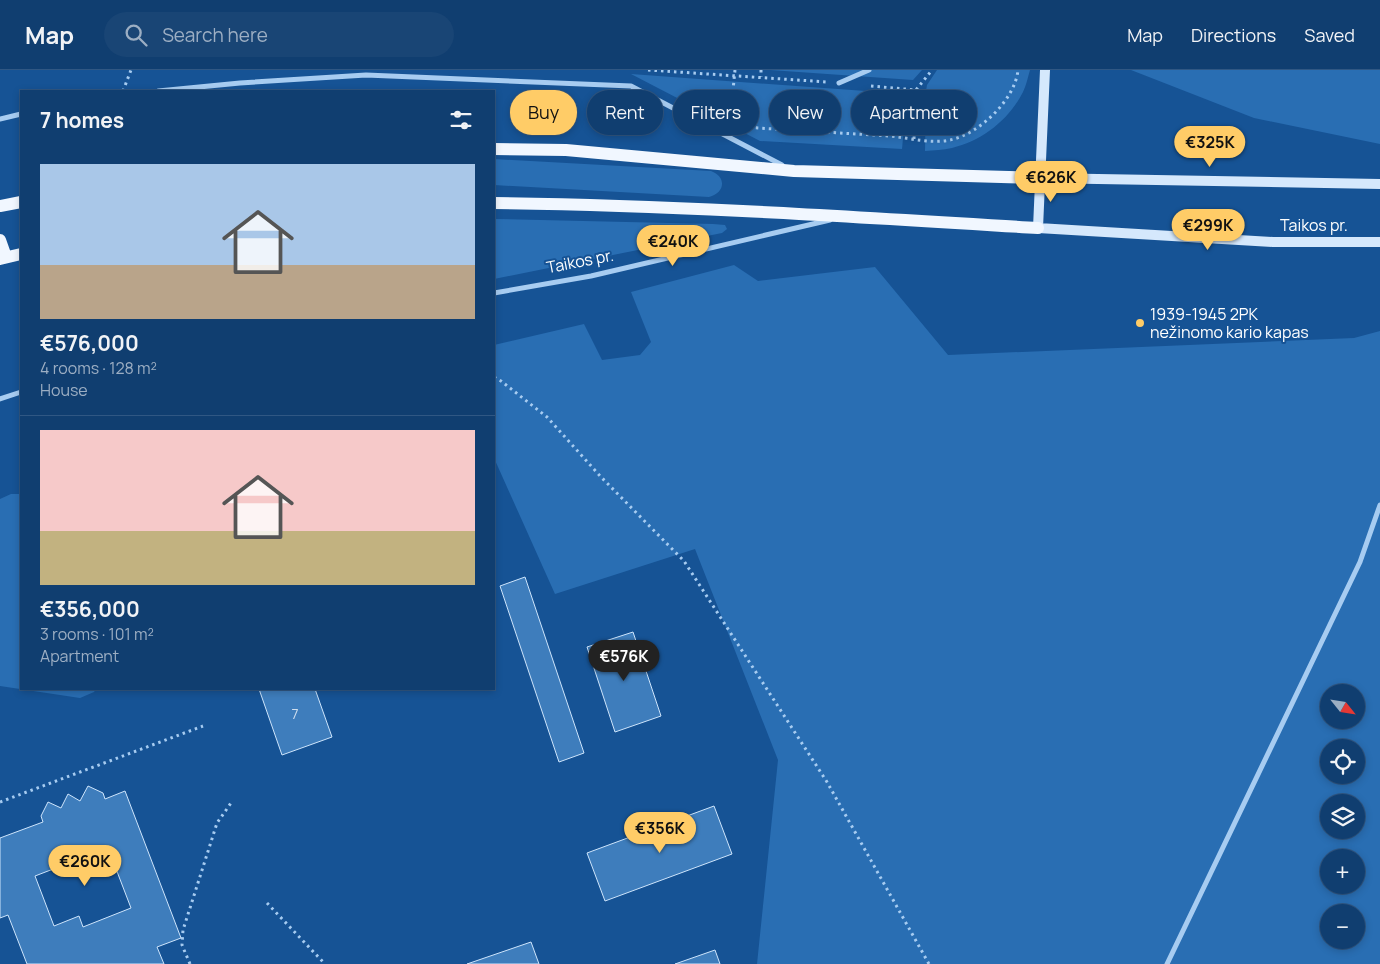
<!DOCTYPE html>
<html lang="en">
<head>
<meta charset="utf-8">
<style>
  :root { --surface:#103e70; --page:#194575; --text:#f1f3f6; --muted:#9caec3; --line:#305783; --accent:#ffcc67 }
  body { margin:0; font-family:Manrope,sans-serif; background:var(--page); color:var(--text); height:100vh; display:flex; flex-direction:column; font-size:19px; white-space:nowrap }
  * { box-sizing:border-box; margin:0 }
  p { font-size:16px; color:var(--muted) }
  .icon { flex:none; width:28px; height:28px; fill:none; stroke:currentColor; stroke-width:2; stroke-linecap:round; stroke-linejoin:round }
  .map { position:relative; flex:1; overflow:hidden }
  .details { position:absolute; left:20px; top:20px; width:475px; height:600px; display:flex; flex-direction:column; background:var(--surface); border-radius:0px; box-shadow:0 2px 8px #0003,0 0 0 1px var(--line) }
  .details>* { flex:none }
  .top-card { position:absolute; left:510px; top:20px; width:475px; height:45px; display:flex; gap:10px }
  .needle { width:32px; rotate:120deg }
  .controls { position:absolute; left:1320px; top:614px; display:grid; gap:10px }
  .controls a { display:grid; place-items:center; width:45px; height:45px; border-radius:50%; background:var(--surface); box-shadow:0 2px 8px #0003,0 0 0 1px var(--line); font-size:25px }
  .price { position:absolute; translate:-50% -42px; padding:0 11px; border-radius:18px; background:var(--accent); color:#111; font-size:16px; line-height:32px; filter:drop-shadow(0 1px 2px #0008) }
  .price::after { content:''; position:absolute; left:50%; top:30px; width:15px; height:11px; margin-left:-8px; background:inherit; clip-path:polygon(0 0,100% 0,50% 100%) }
  .price.on { background:#222; color:#fff }
  ul { padding:0; list-style:none }
  li { display:grid; align-content:center; gap:10px; height:265px; padding:0 20px }
  li+li { border-top:1px solid var(--line) }
  li span { display:grid; place-items:center; height:155px; border-radius:0px; color:#555 }
  li>.icon { margin-inline-start:auto }
  span .icon { width:90px; height:90px; fill:#fffc; stroke-width:1 }
  li b { font-size:21px }
  h2 { display:flex; justify-content:space-between; align-items:center; height:60px; padding:0 20px; font-size:21px }
  .pill { padding:0 18px; border-radius:22px; background:var(--surface); box-shadow:0 2px 8px #0003,0 0 0 1px var(--line); font-size:18px; line-height:45px }
  .pill.on { background:var(--accent); color:#111 }
  header { display:flex; align-items:center; gap:30px; box-sizing:border-box; height:70px; padding:0 25px; background:var(--surface); border-bottom:1px solid var(--line) }
  header strong { font-size:24px }
  nav { display:flex; gap:28px; margin-inline-start:auto; font-size:18px }
  .search { width:350px; height:45px; background:var(--page); display:flex; align-items:center; gap:12px; box-sizing:border-box; padding:0 18px; border-radius:28px; color:var(--muted); font-size:19px }
  .map>svg:first-child { display:block }
  .green { fill:#296eb3; fill-rule:evenodd }
  .building { fill:#3e7dbc; stroke:#cee5fc; fill-rule:evenodd }
  .lines { fill:none; stroke-linecap:round; stroke-linejoin:round }
  .path { stroke:#a7ccf1; stroke-width:3; stroke-dasharray:2.5 4; stroke-linecap:butt }
  .street { stroke:#a7ccf1; stroke-width:5 }
  .secondary { stroke:#d5e8fc; stroke-width:10 }
  .primary { stroke:#f1f7ff; stroke-width:12 }
  .poi-dot { fill:#ffcc67; stroke:#165395; stroke-width:2 }
  .labels { text-anchor:middle; dominant-baseline:central; stroke-width:4; stroke-linejoin:round; paint-order:stroke }
  .number-label { font-size:14px; fill:#cfdeee }
  .street-label { font-size:16px; fill:#fff; stroke:#165395 }
  .poi-label { font-size:16px; fill:#fff; stroke:#165395; text-anchor:start }
</style>
</head>
<body>
<header>
<strong>Map</strong>
<div class="search"><svg class="icon" aria-label="search" viewBox="0 0 24 24"><circle cx="10" cy="10" r="6"/><path d="M15 15l6 6"/></svg>Search here</div>
<nav><a>Map</a><a>Directions</a><a>Saved</a></nav>
</header>
<div class="map">
<svg width="1380" height="894" viewBox="0 0 1380 894">
  <rect width="100%" height="100%" fill="#165395"/>
  <path class="green" d="M770,0H922L913,10Z
    M937,0H1030C1028,7 1026,16 1023,22C1009,50 982,71 952,78C943,80 934,80 925,81L926,21L927,15Z
    M1131,0H1380V74L1254,48Z
    M631,4L907,24L902,79L760,71Z
    M494,89L711,101C727,107 725,123 709,127L494,115Z
    M494,149L713,154L725,155L727,159L722,163L494,209Z
    M734,195L758,211L875,197L948,285L1354,268L1380,261V894H757L778,690L695,479L555,524L494,388V275L584,254L602,290L640,285L651,272L631,222ZM1329,622H1356V650H1329ZM1329,678H1356V705H1329ZM1329,732H1356V760H1329ZM1329,788H1356V815H1329ZM1329,842H1356V870H1329Z
    M11,424H21V619H96L94,622L80,628L0,616V429Z"/>
  <path class="building" d="M525,507L584,683L559,692L500,516Z
    M633,562L661,646L615,662L587,577Z
    M259,619H315L332,667L282,685Z
    M88,716L103,723L105,729L125,721L181,868L157,877L164,894H27L8,845L0,848V768L43,752L41,746L48,732L61,738L68,724L80,731ZM108,778L131,838L83,857L79,846L54,856L35,806Z
    M714,736L732,784L605,831L587,783Z
    M531,872L539,894H467Z
    M715,880L720,894H675Z"/>
  <g class="lines">
    <path class="path" d="M648,0L827,12
      M735,0L730,50L742,57C791,60 840,63 890,66C910,68 930,74 950,70C979,64 1015,30 1018,0
      M761,0V7
      M871,16L916,20L932,0
      M123,21L131,0
      M914,69L916,20
      M494,307L501,311L547,347L601,407L684,491L827,712L929,894
      M0,732L203,656
      M267,833L325,894
      M190,894L182,875L183,860L217,753L231,733"/>
    <path class="street" d="M839,13L869,0
      M158,21L240,13L366,5L631,16L782,95
      M0,49L21,44
      M494,223L591,206L830,150
      M0,329L21,322
      M1167,894L1360,492L1380,435"/>
    <path class="secondary" d="M1045,0L1038,158L1273,172H1380
      M1040,108L1380,114"/>
    <path class="primary" d="M494,79L566,80L794,101L1040,108
      M494,133C675,135 857,147 1038,158
      M0,136L21,132
      M0,170L6,187
      M0,189L21,184"/>
  </g>
  <circle class="poi-dot" cx="1140" cy="253" r="5"/>
  <g class="labels">
    <g class="number-label">
      <text x="295" y="643">7</text>
    </g>
    <g class="street-label">
      <text x="1314" y="155">Taikos pr.</text>
      <text transform="translate(580 191) rotate(-11)">Taikos pr.</text>
    </g>
    <g class="poi-label">
      <text x="1150" y="244">1939-1945 2PK<tspan x="1150" dy="18">nežinomo kario kapas</tspan></text>
    </g>
  </g>
</svg>
<div class="controls">
<a><svg class="needle" viewBox="-14 -14 28 28"><path d="M0-13l5 13h-10z" fill="#e53935"/><path d="M0 13l5-13h-10z" fill="#9caec3"/></svg></a>
<a><svg class="icon" aria-label="locate" viewBox="0 0 24 24"><circle cx="12" cy="12" r="6"/><path d="M12 2v4M12 18v4M2 12h4M18 12h4"/></svg></a>
<a><svg class="icon" aria-label="layers" viewBox="0 0 24 24"><path d="M12 4l9 5-9 5-9-5zM3 14l9 5 9-5"/></svg></a>
<a>+</a>
<a>−</a>
</div>
<b class="price" style="left:1210px;top:98px">€325K</b>
<b class="price" style="left:1051px;top:133px">€626K</b>
<b class="price" style="left:1208px;top:181px">€299K</b>
<b class="price" style="left:673px;top:197px">€240K</b>
<b class="price on" style="left:624px;top:612px">€576K</b>
<b class="price" style="left:660px;top:784px">€356K</b>
<b class="price" style="left:85px;top:817px">€260K</b>
<div class="top-card">
<a class="pill on">Buy</a>
<a class="pill">Rent</a>
<a class="pill">Filters</a>
<a class="pill">New</a>
<a class="pill">Apartment</a>
</div>
<section class="details">
<h2>7 homes<svg class="icon" aria-label="filters" viewBox="0 0 24 24"><path d="M4 7h16M4 17h16"/><circle cx="9" cy="7" r="2"/><circle cx="15" cy="17" r="2"/></svg></h2>
<ul>
<li><span style="background:linear-gradient(#a9c7e8 65%,#b9a48a 0)"><svg class="icon" aria-label="home" viewBox="0 0 24 24"><path d="M3 11l9-7 9 7M6 9v11h12V9"/></svg></span><div><b>€576,000</b><p>4 rooms · 128 m²</p><p>House</p></div></li>
<li><span style="background:linear-gradient(#f6c9c9 65%,#c2b280 0)"><svg class="icon" aria-label="home" viewBox="0 0 24 24"><path d="M3 11l9-7 9 7M6 9v11h12V9"/></svg></span><div><b>€356,000</b><p>3 rooms · 101 m²</p><p>Apartment</p></div></li>
</ul>
</section>
</div>
</body>
</html>
